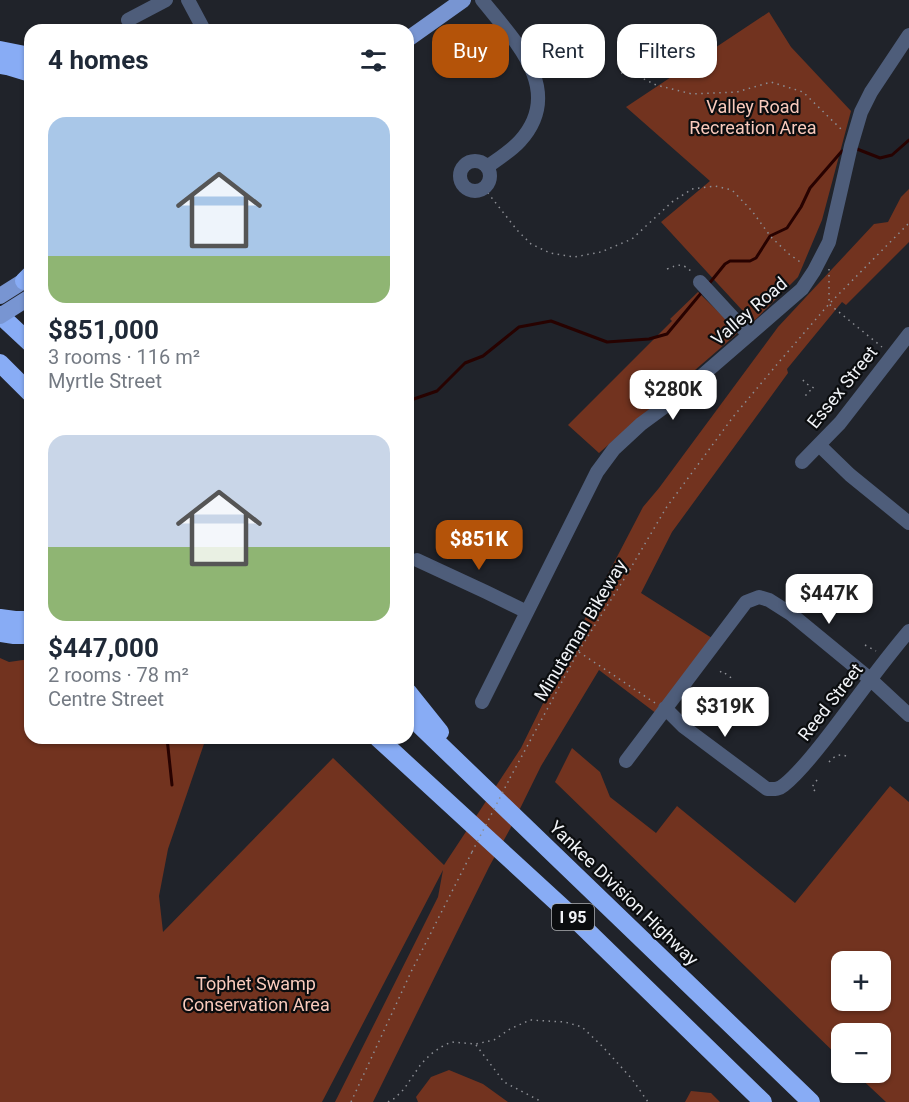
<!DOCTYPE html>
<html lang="en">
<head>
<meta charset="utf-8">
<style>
  :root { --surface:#fff; --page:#f6f6f7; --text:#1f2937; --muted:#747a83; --accent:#b45309 }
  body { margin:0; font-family:Roboto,sans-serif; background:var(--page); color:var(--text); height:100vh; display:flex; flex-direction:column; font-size:22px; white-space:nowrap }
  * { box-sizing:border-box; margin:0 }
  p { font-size:20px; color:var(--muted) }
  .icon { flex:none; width:33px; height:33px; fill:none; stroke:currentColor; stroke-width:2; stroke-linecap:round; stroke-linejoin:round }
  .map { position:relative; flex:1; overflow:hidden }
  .drawer { position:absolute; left:24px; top:24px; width:390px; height:720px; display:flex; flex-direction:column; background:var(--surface); border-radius:18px; box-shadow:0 2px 4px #0004 }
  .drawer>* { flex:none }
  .hud { position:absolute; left:432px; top:24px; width:387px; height:54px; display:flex; gap:12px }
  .buttons { position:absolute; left:831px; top:951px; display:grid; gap:12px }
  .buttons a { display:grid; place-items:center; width:60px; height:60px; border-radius:12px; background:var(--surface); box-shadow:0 2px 4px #0004; font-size:30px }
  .price { position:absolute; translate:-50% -51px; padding:0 14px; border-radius:12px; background:#fff; color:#222; font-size:20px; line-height:39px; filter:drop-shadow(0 2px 3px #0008) }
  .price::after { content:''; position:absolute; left:50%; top:36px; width:18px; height:14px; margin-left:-9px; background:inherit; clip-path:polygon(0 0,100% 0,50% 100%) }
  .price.on { background:var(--accent); color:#fff }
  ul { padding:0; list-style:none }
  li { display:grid; align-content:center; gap:12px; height:318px; padding:0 24px }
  li span { display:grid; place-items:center; height:186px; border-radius:18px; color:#555 }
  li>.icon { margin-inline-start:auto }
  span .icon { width:108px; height:108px; fill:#fffc; stroke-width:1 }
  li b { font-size:26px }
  h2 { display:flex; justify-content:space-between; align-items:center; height:72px; padding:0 24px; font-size:26px }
  .chip { padding:0 21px; border-radius:18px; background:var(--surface); box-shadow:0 2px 4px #0004; font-size:21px; line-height:54px }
  .chip.on { background:var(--accent); color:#fff }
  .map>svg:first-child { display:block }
  .green { fill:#72331f; fill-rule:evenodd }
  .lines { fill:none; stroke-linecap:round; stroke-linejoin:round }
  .stream { stroke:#270200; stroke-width:3 }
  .path { stroke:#8c8e94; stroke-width:1.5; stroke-dasharray:1.5 4.5; stroke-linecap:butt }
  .minor { stroke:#4e5d7a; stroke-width:14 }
  .major { stroke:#7895d2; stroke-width:16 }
  .highway { stroke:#88acf5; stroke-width:18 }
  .path-bridge { stroke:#8c8e94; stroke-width:1.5; stroke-dasharray:1.5 4.5; stroke-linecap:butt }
  .major-bridge { stroke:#7895d2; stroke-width:16 }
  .labels { text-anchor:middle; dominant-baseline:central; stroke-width:4.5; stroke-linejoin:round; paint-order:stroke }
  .shield { fill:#0b0d0f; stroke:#acaeb1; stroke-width:1.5 }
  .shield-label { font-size:16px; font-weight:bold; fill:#f1f3f7 }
  .park-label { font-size:18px; fill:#f9cabc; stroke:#0b0d0f }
  .street-label { font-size:18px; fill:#f1f3f7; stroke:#0b0d0f }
</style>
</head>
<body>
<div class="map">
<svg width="909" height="1102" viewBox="0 0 909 1102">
  <rect width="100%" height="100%" fill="#20232a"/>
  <path class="green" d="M769,12L791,47L851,111L822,220L798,277L753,322L661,222L710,181L626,107Z
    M909,189V242L846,305L842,302L787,369L788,373L672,532L641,593L715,640L657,714L599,670L541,766L510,829L489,867L373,1102H335L438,897L443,870L322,1102H0V658L9,662L30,659V738H206L168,849L159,896L163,932L333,758L444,865L521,748L582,624L643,507L659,488L778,327L874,224L888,222L901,197Z
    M698,292L739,332L599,453L568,425L672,321L670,319Z
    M572,748L600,772L610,797L656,833L677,806L795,903L890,786L909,802V1102H886L855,1073L880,1072V1034H842L841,1059L555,782ZM842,962H880V1000H842Z
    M449,1070L483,1084L508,1102H418L416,1097L431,1077Z
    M691,1091L711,1093L720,1102H685Z"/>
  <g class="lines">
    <path class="stream" d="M857,149L880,158L892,155L909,140
      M708,285L725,264L730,261H750L756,258L770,236L787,228L801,207L810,188L842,151
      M408,401L437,391L465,363L483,356L519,327L551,321L607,342L649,339L667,334L702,292
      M167,738L172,785"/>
    <path class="path" d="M621,73L634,74L656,85L692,94L737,92L771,82L803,92L842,130
      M484,188L517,230L531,244L550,253L574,257L601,252L632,239L672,202L692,189L715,186L732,190L752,211L771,237L789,254L803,264
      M667,269C679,264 682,263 692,272
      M829,269V304L882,347
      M803,380L805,383L814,388L808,392L806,395L807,400
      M865,645L876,651
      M579,652L655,703
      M720,672L722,671L734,680
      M690,696L696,701
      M701,725L700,720L701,714
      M829,762C834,757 838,753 846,756
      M510,778L578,652L626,576L666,508L733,417L779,362L829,304L909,223
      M817,780L812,787L817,794
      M476,1045L504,1082L542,1102
      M351,1102L411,972L472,852
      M388,1102L395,1098L404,1089L421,1064L431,1054L441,1047L451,1042L476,1044L494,1040L510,1029L530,1020L565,1022L582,1027L603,1047L632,1079L648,1102"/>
    <path class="minor" d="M188,0L204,30
      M482,0C514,40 566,90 520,141C511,151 498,159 487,167
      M128,20L166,0
      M460 176a15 15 0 1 1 30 0a15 15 0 1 1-30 0Z
      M700,282L749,335
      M819,445L850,475L909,523
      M802,462L840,423L909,334
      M417,560L486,592L527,612
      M482,702L597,472L614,449L641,424L675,399L802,289L814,271L829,242L851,146L861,112L871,92L909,35
      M665,708L684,727L767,789C774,789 778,790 784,785C798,774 813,755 824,741C853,704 879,666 909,631
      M626,761L746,602L759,597L769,600L791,614L870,679L909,715"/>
    <path class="major" d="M408,39L463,0
      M0,296L30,277"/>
    <path class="highway" d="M0,50L30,56
      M0,65L7,66L30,73
      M24,281L30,275
      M0,315L30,343
      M0,363L30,393
      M0,618L15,620H30
      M0,633L14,635H30
      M408,692L440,732
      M408,714L811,1102
      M378,738L575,919L763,1102"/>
    <path class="path-bridge" d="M472,852L510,778"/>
    <path class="major-bridge" d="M0,316L30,297"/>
  </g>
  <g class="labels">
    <rect class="shield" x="552" y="904" width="42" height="26" rx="4.5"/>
    <g class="shield-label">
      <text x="573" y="917">I 95</text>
    </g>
    <g class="park-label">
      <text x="753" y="106">Valley Road<tspan x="753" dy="21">Recreation Area</tspan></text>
      <text x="256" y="983">Tophet Swamp<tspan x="256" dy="21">Conservation Area</tspan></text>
    </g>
    <g class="street-label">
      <text transform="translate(749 311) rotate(-41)">Valley Road</text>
      <text transform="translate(842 387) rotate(-51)">Essex Street</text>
      <text transform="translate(580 630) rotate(-59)">Minuteman Bikeway</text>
      <text transform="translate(830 702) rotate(-52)">Reed Street</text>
      <text transform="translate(624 893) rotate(44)">Yankee Division Highway</text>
    </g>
  </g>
</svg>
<div class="buttons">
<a>+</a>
<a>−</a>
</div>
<b class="price" style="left:673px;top:421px">$280K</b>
<b class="price on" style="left:479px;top:571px">$851K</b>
<b class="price" style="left:829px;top:625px">$447K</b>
<b class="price" style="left:725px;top:738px">$319K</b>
<div class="hud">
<a class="chip on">Buy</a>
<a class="chip">Rent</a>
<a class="chip">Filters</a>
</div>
<section class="drawer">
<h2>4 homes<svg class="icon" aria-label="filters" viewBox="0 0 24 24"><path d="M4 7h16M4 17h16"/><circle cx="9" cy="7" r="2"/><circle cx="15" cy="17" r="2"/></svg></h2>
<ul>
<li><span style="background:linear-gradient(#a9c7e8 75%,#8fb573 0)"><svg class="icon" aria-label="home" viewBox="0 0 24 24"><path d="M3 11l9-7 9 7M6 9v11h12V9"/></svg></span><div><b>$851,000</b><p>3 rooms · 116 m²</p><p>Myrtle Street</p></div></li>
<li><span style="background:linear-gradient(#c9d6e8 60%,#8fb573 0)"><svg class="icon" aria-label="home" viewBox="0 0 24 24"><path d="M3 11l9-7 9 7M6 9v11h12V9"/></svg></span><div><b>$447,000</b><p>2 rooms · 78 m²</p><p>Centre Street</p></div></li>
</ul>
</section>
</div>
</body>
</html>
